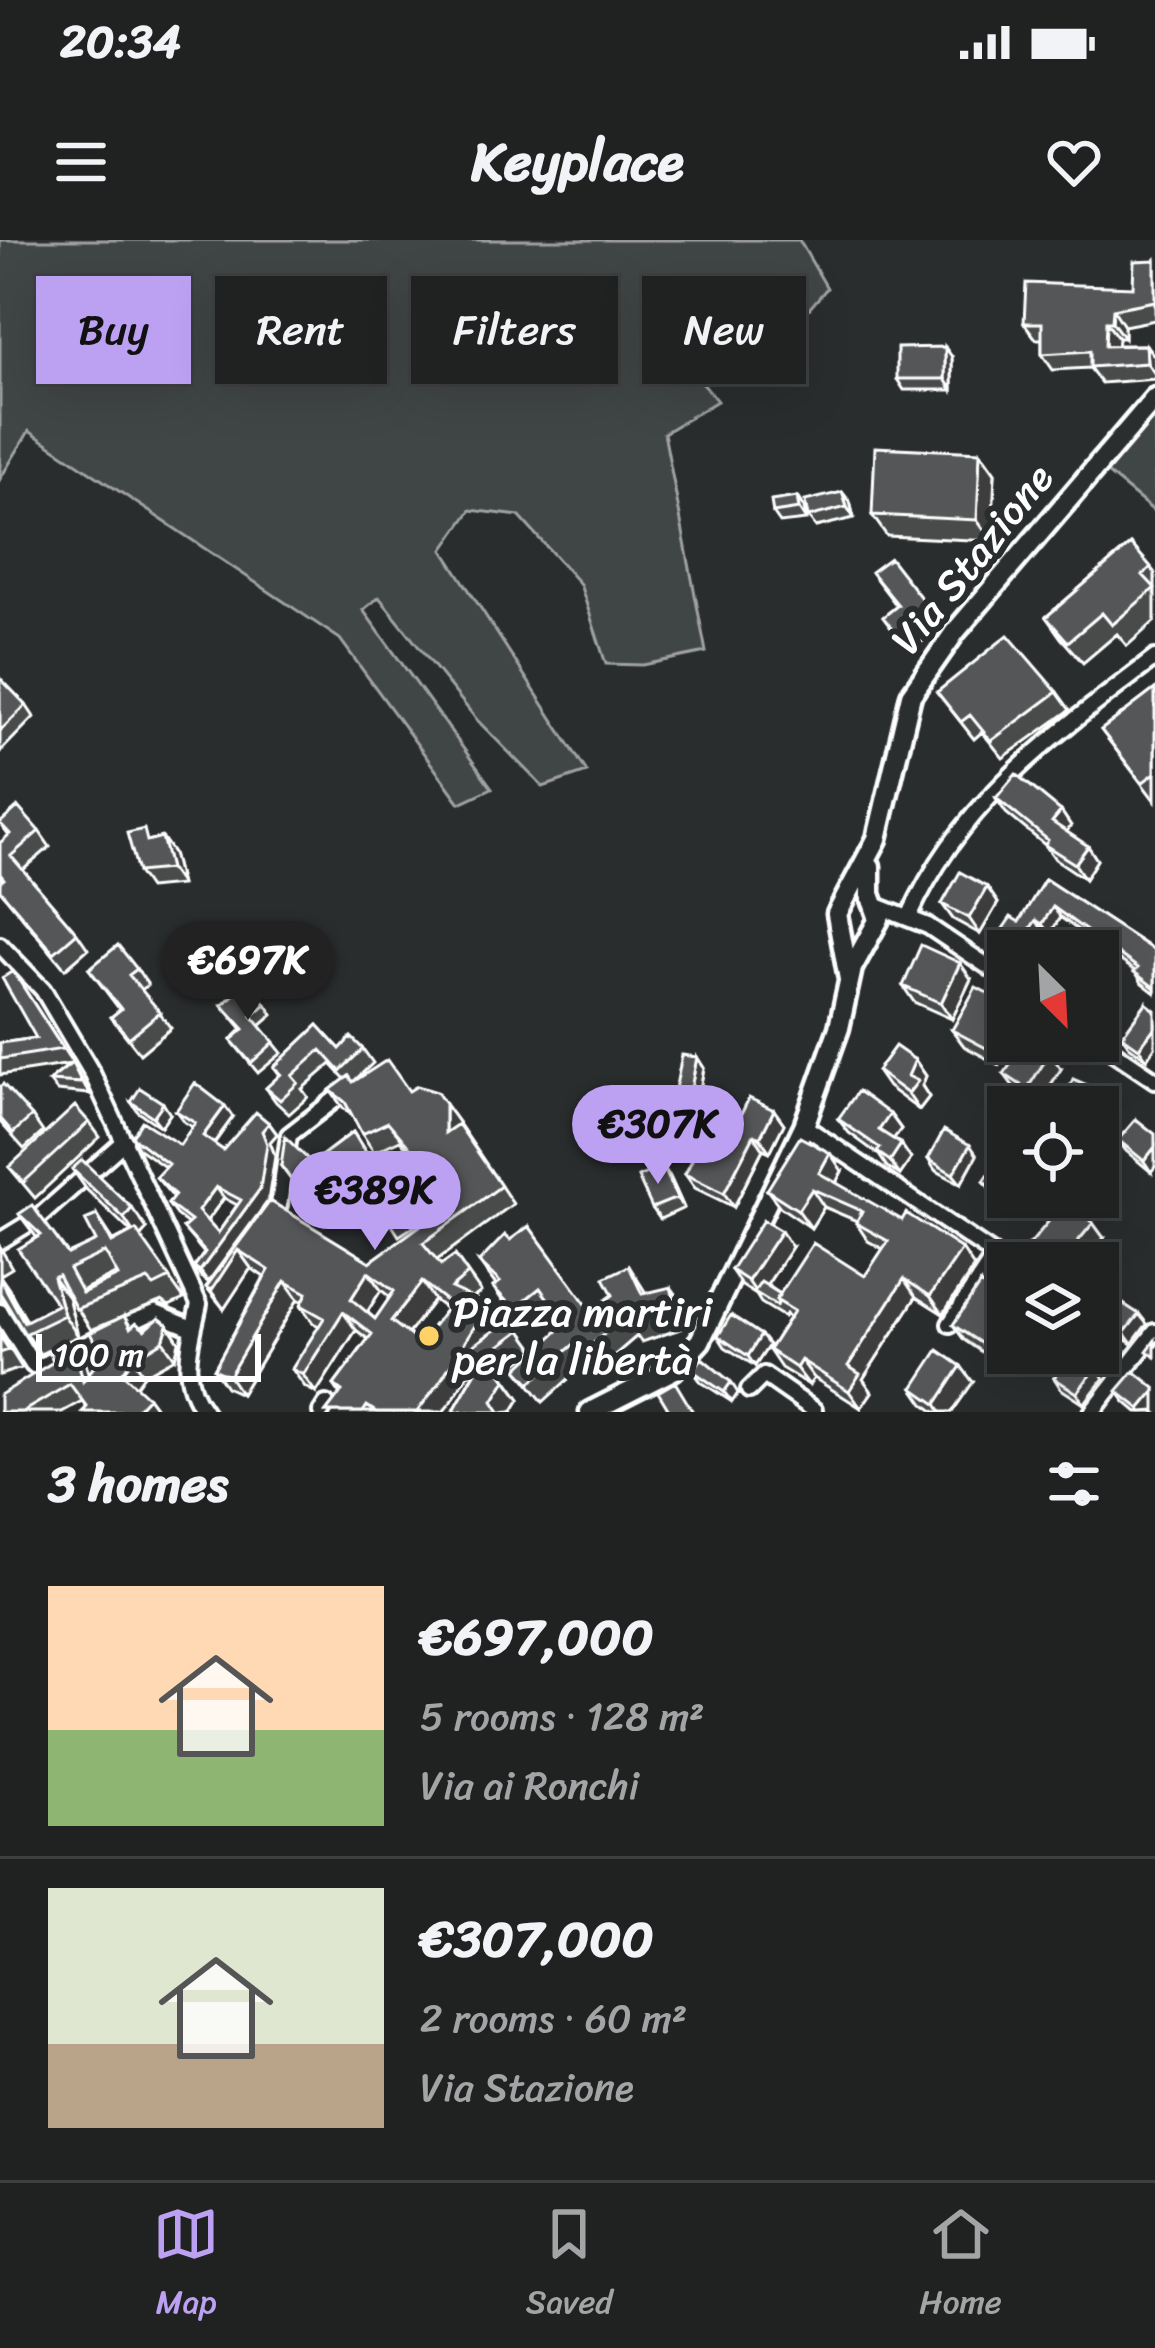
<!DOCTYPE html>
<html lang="en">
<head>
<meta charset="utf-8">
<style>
  :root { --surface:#202222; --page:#2d2f2f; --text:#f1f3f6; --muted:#a2a4a5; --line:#3d3f40; --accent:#bca0f2 }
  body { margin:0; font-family:Sriracha,sans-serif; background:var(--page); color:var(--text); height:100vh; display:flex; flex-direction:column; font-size:45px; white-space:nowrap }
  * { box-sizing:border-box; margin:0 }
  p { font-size:39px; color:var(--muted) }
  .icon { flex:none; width:66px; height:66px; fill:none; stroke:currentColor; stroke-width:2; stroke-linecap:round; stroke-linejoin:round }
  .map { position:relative; height:1172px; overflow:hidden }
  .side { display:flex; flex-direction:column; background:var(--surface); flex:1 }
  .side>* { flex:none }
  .top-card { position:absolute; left:36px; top:36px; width:1083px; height:108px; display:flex; gap:24px }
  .needle { width:78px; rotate:156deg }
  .buttons { position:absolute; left:987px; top:690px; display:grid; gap:24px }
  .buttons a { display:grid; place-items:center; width:132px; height:132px; border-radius:0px; background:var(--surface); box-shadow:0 12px 48px #0002,0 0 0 3px var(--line); font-size:60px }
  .scale { position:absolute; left:36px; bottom:30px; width:225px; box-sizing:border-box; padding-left:12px; border:6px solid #fff; border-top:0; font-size:33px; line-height:42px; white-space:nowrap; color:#fff; -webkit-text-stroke:9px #2a2d2e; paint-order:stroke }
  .price { position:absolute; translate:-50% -102px; padding:0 27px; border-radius:42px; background:var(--accent); color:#111; font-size:39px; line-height:78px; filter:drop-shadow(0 3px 6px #0008) }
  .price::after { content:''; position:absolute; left:50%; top:72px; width:36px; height:27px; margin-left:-18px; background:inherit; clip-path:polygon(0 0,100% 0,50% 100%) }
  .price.selected { background:#222; color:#fff }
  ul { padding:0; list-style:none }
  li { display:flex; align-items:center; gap:36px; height:300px; padding:0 48px }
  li+li { border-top:3px solid var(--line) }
  li span { display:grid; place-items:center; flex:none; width:336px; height:240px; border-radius:0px; color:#555 }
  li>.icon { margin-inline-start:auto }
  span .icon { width:144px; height:144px; fill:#fffc; stroke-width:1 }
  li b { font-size:51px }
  h2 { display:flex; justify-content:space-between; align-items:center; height:144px; padding:0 48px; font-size:51px }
  .tag { padding:0 42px; border-radius:0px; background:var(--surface); box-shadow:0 12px 48px #0002,0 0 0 3px var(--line); font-size:42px; line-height:108px }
  .tag.selected { background:var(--accent); color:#111 }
  .status { display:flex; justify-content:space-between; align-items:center; height:84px; padding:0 60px; background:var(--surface); direction:ltr }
  .status svg { height:33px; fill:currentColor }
  header { display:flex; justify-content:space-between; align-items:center; height:156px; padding:0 48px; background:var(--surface); font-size:54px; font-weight:700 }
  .menu { display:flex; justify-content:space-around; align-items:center; height:168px; border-top:3px solid var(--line); background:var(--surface); font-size:33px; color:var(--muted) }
  .menu a { display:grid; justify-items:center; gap:6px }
  .menu .selected { color:var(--accent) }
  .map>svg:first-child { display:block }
  .green { fill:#414445; stroke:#a0a2a2; stroke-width:3 }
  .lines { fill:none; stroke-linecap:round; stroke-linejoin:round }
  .street-casing { stroke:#fff; stroke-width:22 }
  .secondary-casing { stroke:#fff; stroke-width:27 }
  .street { stroke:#2a2d2e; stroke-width:14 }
  .secondary { stroke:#2a2d2e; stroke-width:18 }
  .wall { fill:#494b4c; stroke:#fff; stroke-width:3; fill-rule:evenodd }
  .shaded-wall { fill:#3c3d3e; stroke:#fff; stroke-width:3 }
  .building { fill:#555758; stroke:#fff; stroke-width:3; fill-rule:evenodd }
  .poi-dot { fill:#ffd166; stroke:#2a2d2e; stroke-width:4.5 }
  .labels { text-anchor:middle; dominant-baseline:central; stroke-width:12; stroke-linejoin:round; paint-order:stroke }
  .street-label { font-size:42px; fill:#fff; stroke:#2a2d2e }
  .poi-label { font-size:42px; fill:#fff; stroke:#2a2d2e; text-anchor:start }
</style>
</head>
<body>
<div class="status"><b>20:34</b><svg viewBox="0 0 49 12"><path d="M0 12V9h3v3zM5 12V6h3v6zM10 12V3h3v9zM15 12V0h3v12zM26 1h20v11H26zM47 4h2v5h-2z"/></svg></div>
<header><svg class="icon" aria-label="menu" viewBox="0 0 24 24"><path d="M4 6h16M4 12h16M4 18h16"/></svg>Keyplace<svg class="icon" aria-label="heart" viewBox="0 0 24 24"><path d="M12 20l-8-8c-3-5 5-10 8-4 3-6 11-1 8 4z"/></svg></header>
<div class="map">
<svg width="1155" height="1172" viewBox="0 0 1155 1172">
  <rect width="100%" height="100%" fill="#2a2d2e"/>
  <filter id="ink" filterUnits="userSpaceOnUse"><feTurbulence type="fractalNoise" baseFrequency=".00833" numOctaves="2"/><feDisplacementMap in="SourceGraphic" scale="24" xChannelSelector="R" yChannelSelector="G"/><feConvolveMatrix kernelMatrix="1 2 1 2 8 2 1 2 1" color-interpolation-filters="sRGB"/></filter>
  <g filter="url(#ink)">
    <path class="green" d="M0,0H799L827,48L809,69C761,69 736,39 686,45L670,103L717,161L664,193L706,412L643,425L606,424L580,344L519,276L471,270L443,310L587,532L543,547L477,480L379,357L363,370L492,548L460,563L340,399L29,191L0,239Z
      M1155,158V272L1095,223Z"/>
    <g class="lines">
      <defs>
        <path id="street" d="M877,666L928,686L1008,740
          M909,677C961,560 1056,494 1155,418
          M0,705L43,750L92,833L199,1064
          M1097,801L1155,840
          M804,886L995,1015L950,1084
          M267,980L279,965L289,895L342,854
          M0,1001L39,977L125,901
          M199,1064C191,1104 177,1137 205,1172
          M0,1072L33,1125L41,1126L153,1072L192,1088
          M749,1150L764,1135L814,1170
          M321,1172L326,1164
          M1092,1172L1155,1092"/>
        <path id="secondary" d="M849,739L837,674L877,599L911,455L955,392L1155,158
          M590,1172L673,1130L700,1101L804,886L839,788L852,728L879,679L870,654V626"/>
      </defs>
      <use href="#street" class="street-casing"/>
      <use href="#secondary" class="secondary-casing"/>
      <use href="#street" class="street"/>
      <use href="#secondary" class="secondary"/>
    </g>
    <path class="wall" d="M1155,20V80L1124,86V98H1118L1117,105H1146L1155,117V139L1101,143L1090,128L1053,130L1042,114V99H1036L1024,83L1133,47Z
      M952,117V150H904L897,139Z
      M980,212L995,233L992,301L887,296L872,275Z
      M842,252L850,262L854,278L816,287L808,277Z
      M797,257L804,268L806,280L780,283L773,273Z
      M1131,304L1155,333V381L1127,406L1117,394L1083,423L1061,398L1046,377Z
      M871,332L932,372L942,386L909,412L883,377L897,366Z
      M0,438L26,465L34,477L0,512Z
      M1155,449V561L1101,490Z
      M937,452H1057L1070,470L1003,518L982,492L974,499Z
      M996,558L1061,571L1071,586L1066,592L1088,606L1097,620L1085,639L1055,619L1045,605L1006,573Z
      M0,583L39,591L50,607L23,630L77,693L88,709L65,729L0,650L2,640L0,638V603L9,595Z
      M162,597L173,613L181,645L149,648L138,632L152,600Z
      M1045,639L1155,711V753L1142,743L1135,731L1060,677L1050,695L1043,691L1008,711V723L999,716L991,706L1019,682Z
      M987,647L998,663L980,694L953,679L942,664Z
      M89,729H137L148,745L141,750L171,788L140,814L111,777L120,770Z
      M13,731L73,824L89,854L57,851L49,841L70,824L0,835V803L36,798Z
      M971,739L952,779L914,762L903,746Z
      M1146,763L1147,819L1129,806L1122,796Z
      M266,764L273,775L260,786L282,813L258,833L231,800L242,789L222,765Z
      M318,785L340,809H363L373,823L353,842L409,851L458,882L513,964L437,1020L441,1025L455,1015L481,1052L473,1058L488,1065L500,1083L497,1088L512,1078L535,1110L502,1134L520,1159L512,1172H453L473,1136L470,1132L443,1172H326L340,1154L334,1145L368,1099L356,1090L316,1153L305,1147L292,1129L319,1086L313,1083L301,1065L303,1062L298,1059L241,1154L226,1147L214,1129L264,1037L251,1028L224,1069L206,1047L270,961L370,1022L435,975L434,973L399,996L370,951L324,985L281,926L312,923L353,892L393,955L423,942L412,914L400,900L374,912L362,894L352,875L343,868L330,850L345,839L331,824L302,849L308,857L289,874L276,862L266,848L280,835L274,827ZM381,1050L390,1057L375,1079L367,1072ZM434,1060L446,1069L420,1103L408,1093Z
      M952,790L1008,801H1012L999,825L964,806Z
      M697,817L704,828L695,874L681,871L673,861Z
      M915,820L926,836L922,846L929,857L919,870L888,847L877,831Z
      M1061,829L1038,864L1016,850L1004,834Z
      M0,847L32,876L43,892L24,909L0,882Z
      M131,862L170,874L161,887L138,872Z
      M774,870L784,884L770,912L763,909L734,967L695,948L685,934Z
      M176,871L233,877L214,904L223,910L269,883L277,894L270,902L275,916L268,961L208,1042L202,1038L194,1027L204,1013L183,988L188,984L176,975L168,964L173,957L156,937L165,927L139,909L132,897L180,905L192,887L184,882ZM224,958L237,965L218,993L207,981Z
      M890,874L901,889L893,899L901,904L911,919L900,935L887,927L879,915L849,893L838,879Z
      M1136,879L1151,932L1126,911L1118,900Z
      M89,882L100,897L35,958L9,927Z
      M970,905L977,915L961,944L935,930L928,919Z
      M72,929L147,989L140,997L184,1059L169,1066L162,1061L91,1090L70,1057H68L78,1096L40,1114L7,1064L0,1059V1036L27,1081L57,1065L37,998L19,974L68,1014L96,1001L97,975L114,1001L131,992L87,950ZM117,1033L118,1036L84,1052L83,1050Z
      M842,931L836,943L974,1027L943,1074L916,1057L863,1139L872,1152L861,1168L814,1138L809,1145L781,1128L769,1110L789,1078L786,1074L784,1077L761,1063L756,1055L742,1046L731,1030L792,1007L767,1045L780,1054L865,1036L883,1009L868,1001L856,983L857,981L824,967L811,988L780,967L767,950Z
      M670,937L684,968L660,979L652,968Z
      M984,941L1008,957H1031L1020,973L995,956Z
      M1104,998L1084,1023H1044L1030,1004Z
      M0,1007L12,1028L2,1034L0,1032Z
      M479,1022L591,1071L613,1055L629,1026L646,1053L684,1065L689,1086L642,1102L637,1096L594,1133L586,1123L543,1162L517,1129L566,1084L553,1067L527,1088L506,1066L493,1047L496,1045Z
      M980,1044L993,1120L964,1100L953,1085Z
      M1139,1074L1147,1084L1132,1104L1113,1092L1106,1081Z
      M124,1076L131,1087L145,1090L168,1085L179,1102L175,1118L86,1167L82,1161L62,1172H0L84,1118L89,1134L102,1116Z
      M0,1093L22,1128L0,1135Z
      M718,1096L769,1105L755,1126L725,1107Z
      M1096,1127L1104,1138L1084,1164L1061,1149L1054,1138Z
      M693,1131L738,1153L732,1162L701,1142Z
      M973,1142L952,1172H935L924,1164L913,1148Z
      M1117,1151L1154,1172H1137L1125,1162Z"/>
    <path class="shaded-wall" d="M1113,69L1124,86V98L1112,82Z
      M1106,82L1118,98L1116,122L1105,106Z
      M1146,105L1155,117V134L1147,123Z
      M945,107L952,117V150L945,139Z
      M980,212L995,233L992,301L977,280Z
      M842,252L850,262L854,278L847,267Z
      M797,257L804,268L806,280L799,269Z
      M1061,571L1071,586L1062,597L1052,582Z
      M162,597L173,613L181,645L170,629Z
      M1088,606L1097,620L1085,639L1075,624Z
      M987,647L998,663L980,694L969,678Z
      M1053,667L1060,677L1050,695L1042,684Z
      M1036,680L1043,691L1030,711H1015Z
      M960,723L971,739L952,779L941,763Z
      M1110,736L1117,747L1103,768L1098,761V753Z
      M1008,772V801H1012L999,825L988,809Z
      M1155,787V807L1147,819L1139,808Z
      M1050,813L1061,829L1038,864L1027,849Z
      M697,817L704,828L695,874L688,864Z
      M915,820L926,836L922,846L929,857L919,870L908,854V836Z
      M1108,854L1116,864L1107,888L1099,877Z
      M163,863L170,874L161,887L153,877Z
      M445,864L458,882V911L445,893Z
      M225,866L233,877L211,907L203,896Z
      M774,870L784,884L770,912L760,898Z
      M890,874L901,889L889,905L879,890Z
      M269,883L277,894L270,902L275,916L268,961L208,1042L200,1031L260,949L262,891Z
      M754,895L763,909L734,967L724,953Z
      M901,904L911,919L900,935L890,921Z
      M970,905L977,915L961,944L953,934Z
      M1155,907V927L1151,932L1144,921Z
      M830,913L842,931L832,951L819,933Z
      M663,926L670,937L684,968L677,958Z
      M216,947L224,958L206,982L198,971Z
      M812,949L824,967L811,988L798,970Z
      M1009,957H1031L1020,973Z
      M132,968L147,989L138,999L124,978Z
      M1093,983L1104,998L1084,1023H1060Z
      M781,991L792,1007L759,1057L748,1041Z
      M962,1009L974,1027L943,1074L930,1056Z
      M238,1010L251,1028L224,1069L211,1051Z
      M368,1032L381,1050L364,1077L351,1059Z
      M0,1036L9,1049L32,1091L24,1082Z
      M53,1037L68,1057L78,1096L64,1075Z
      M904,1039L916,1057L863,1139L872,1152L861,1168L849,1151L848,1126Z
      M285,1041L298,1059L241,1154L229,1136Z
      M422,1042L434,1060L404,1099L391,1081Z
      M671,1047L684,1065L689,1086L676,1067Z
      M488,1065L500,1083L473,1127L458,1116L470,1132L452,1161L443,1172H417Z
      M1008,1066V1098L993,1120L982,1104Z
      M343,1072L356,1090L316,1153L303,1135Z
      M1139,1074L1147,1084L1132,1104L1124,1093Z
      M168,1085L179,1102L175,1118L163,1101Z
      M761,1095L769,1105L755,1126L748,1116Z
      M73,1101L84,1118L95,1157L83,1141Z
      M133,1119L144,1135L134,1149L122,1133Z
      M801,1120L814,1138L809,1145L796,1128Z
      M961,1126L973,1142L952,1172H941L936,1164Z
      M1096,1127L1104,1138L1084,1164L1077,1153Z
      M506,1140L520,1159L512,1172H500L493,1161Z
      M731,1142L738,1153L732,1162L724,1152Z
      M1155,1151V1171L1142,1172L1140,1169Z
      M148,1157L159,1172H134Z"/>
    <path class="building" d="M1155,20V61L1113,69L1112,82H1106L1105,106L1146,105L1147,123L1090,127V111L1042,114V83H1024L1026,43L1133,47L1134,21Z
      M945,107V139H897V108Z
      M875,207L980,212L977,280L872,275Z
      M842,252L847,267L808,277L805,261Z
      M797,257L799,269L773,273L771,261Z
      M1131,304L1151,327L1143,335L1155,348L1112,385L1102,373L1068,402L1046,377Z
      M890,318L932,372L899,398L883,377L898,365L871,332Z
      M1008,395L1057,452L991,501L970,475L961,482L937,452Z
      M0,438L26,465L0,491Z
      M1155,449V533L1142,543L1101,490Z
      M1016,534L1061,571L1052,582L1088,606L1075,624L1045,605L1048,600L996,558Z
      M18,567L39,591L11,616L77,693L54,713L0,650V642L4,639L0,634V603L10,594L0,583Z
      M144,589L147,601L162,597L170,629L138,632L127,593Z
      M960,632L987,647L969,678L942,664Z
      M1045,639L1155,711V748L1134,732L1138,728L1053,667L1042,684L1036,680L1015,711H1008V717L991,706L1011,677L1019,682Z
      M118,705L137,729L129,735L160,772L129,798L111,777L121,769L89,729Z
      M921,705L960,723L941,763L903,746Z
      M1098,728L1110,736L1098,753Z
      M13,731L63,809L0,819V803L36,798L2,738Z
      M247,743L266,764L252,776L274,802L251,823L231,800L244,789L222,765Z
      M976,747L1008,764V772L988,809L952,790Z
      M1146,763L1155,770V787L1139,808L1122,796Z
      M318,785L340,809L351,797L363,809L340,831L321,810L292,836L298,843L280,860L266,848L281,834L274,827Z
      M1026,801H1032L1050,813L1027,849L1004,834Z
      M895,806L915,820L908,836L918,841L908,854L877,831Z
      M682,815L697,817L688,864L673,861Z
      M387,820L409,851L417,846L437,852L445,864V893L458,884L501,946L423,1003L441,1025L455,1015L468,1034L451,1048L488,1065L439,1143L417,1172H376L367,1166L363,1172H326L342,1151L334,1145L372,1094L343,1072L303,1135L292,1129L324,1078L301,1065L307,1053L285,1041L229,1136L214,1129L269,1030L238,1010L211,1051L206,1047L270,961L370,1022L435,975L426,951L386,978L358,933L311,967L281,926L285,897L312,923L353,892L391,956L423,942L410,908L388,882L362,894L345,862L330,850L349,836L353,842ZM368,1032L394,1051L375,1079L351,1059ZM422,1042L450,1064L420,1103L391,1081Z
      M72,823L82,843L49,841Z
      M1073,839L1108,854L1099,877L1098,867H1074L1063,863Z
      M195,843L225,866L203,896L223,910L256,872L269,883L262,891L267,904L260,949L200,1031L194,1027L205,1012L183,988L191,981L168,964L175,955L156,937L168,924L132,897L142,881L180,905L195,883L176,871ZM216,947L241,960L218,993L198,971Z
      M3,844L32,876L13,893L0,878V847Z
      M140,848L163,863L153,877L131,862Z
      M858,851L890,874L879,890L901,904L890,921L877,912L880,908L838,879Z
      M749,858L774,870L760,898L754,895L724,953L685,934L705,894L726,905Z
      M75,866L89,882L24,942L9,927Z
      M1136,879L1155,894V907L1144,921L1118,900Z
      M944,890L970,905L953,934L928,919Z
      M800,897L830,913L819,933L902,980L906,973L962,1009L930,1056L904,1039L848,1126L860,1134L849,1151L801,1120L796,1128L769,1110L794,1071L776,1060L813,1003L865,1036L888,1001L856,983L862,971L812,949L798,970L767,950Z
      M1005,910L1008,912V956L984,941Z
      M82,920L132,968L124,978L72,929Z
      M663,926L677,958L652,968L638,937Z
      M1066,960L1093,983L1060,1023H1052L1030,1004Z
      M32,965L68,1014L96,1001L85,980L97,975L112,1003L136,990L170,1038L154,1046L148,1040L76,1069L58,1035L53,1037L64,1075L25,1094L0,1053V1038L24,1082L57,1065L18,1009L41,995L19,974ZM105,1012L118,1036L82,1053L69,1029Z
      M763,980L781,991L748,1041L731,1030Z
      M529,986L591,1071L613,1055L604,1038L629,1026L642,1054L671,1047L676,1067L629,1083L624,1077L581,1114L573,1105L530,1143L517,1129L566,1083L540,1048L514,1069L493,1047L500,1042L479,1022L505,995L510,1000Z
      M761,1042L780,1054L776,1060L778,1063L777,1066L754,1052Z
      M980,1044L1008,1063V1066L982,1104L953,1085Z
      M1119,1061L1139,1074L1124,1093L1106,1081Z
      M731,1075L761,1095L748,1116L718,1096Z
      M124,1076L130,1088L136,1083L145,1090L159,1078L168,1085L163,1101L133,1119L122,1133L148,1157L134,1172H82L87,1167L70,1144L22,1172H0V1155L53,1122L50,1112L73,1101L83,1141L102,1116L90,1093Z
      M512,1078L521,1090L488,1114L506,1140L493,1161L500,1172H453L477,1130L458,1116Z
      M0,1096L9,1110L0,1113Z
      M1155,1100V1117L1147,1111Z
      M938,1110L961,1126L936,1164L913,1148Z
      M1071,1113H1075L1096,1127L1077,1153L1054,1138Z
      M702,1118L731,1142L724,1152L693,1131Z
      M1134,1131L1155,1148V1151L1140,1169L1117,1151Z
      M675,1142L693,1172H670L658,1152Z"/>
  </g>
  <circle class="poi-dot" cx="429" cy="1096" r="12"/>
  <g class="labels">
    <g class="street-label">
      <text transform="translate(972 319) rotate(-51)">Via Stazione</text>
    </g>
    <g class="poi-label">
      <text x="453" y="1072">Piazza martiri<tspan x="453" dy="48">per la libertà</tspan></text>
    </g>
  </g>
</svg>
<div class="buttons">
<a><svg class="needle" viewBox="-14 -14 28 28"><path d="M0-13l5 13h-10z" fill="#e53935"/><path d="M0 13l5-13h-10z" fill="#a2a4a5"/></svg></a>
<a><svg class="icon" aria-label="locate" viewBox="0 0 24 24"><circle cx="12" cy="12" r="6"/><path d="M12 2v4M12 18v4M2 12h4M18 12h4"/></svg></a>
<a><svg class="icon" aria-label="layers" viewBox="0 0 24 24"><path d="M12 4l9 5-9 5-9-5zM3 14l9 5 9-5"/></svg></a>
</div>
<div class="scale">100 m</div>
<b class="price selected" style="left:248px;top:783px">€697K</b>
<b class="price" style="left:658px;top:947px">€307K</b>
<b class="price" style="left:375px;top:1013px">€389K</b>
<div class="top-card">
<a class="tag selected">Buy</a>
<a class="tag">Rent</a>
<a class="tag">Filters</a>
<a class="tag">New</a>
</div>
</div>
<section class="side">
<h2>3 homes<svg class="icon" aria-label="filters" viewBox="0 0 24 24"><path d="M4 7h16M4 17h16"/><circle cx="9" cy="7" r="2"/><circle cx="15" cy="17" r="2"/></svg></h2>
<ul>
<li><span style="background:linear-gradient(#ffd9b3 60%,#8fb573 0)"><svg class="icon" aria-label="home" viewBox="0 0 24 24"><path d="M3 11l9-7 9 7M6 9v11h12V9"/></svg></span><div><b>€697,000</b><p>5 rooms · 128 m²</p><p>Via ai Ronchi</p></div></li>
<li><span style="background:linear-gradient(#dfe7d0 65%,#b9a48a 0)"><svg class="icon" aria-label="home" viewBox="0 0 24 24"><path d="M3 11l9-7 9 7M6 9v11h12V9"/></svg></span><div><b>€307,000</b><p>2 rooms · 60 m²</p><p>Via Stazione</p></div></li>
</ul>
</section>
<nav class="menu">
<a class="selected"><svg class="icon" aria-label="map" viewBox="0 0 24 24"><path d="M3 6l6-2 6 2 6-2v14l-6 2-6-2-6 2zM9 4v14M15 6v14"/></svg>Map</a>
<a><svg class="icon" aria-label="saved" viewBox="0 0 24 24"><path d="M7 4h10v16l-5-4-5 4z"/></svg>Saved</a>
<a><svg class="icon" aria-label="home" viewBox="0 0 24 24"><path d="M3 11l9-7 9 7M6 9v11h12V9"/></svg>Home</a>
</nav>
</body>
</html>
